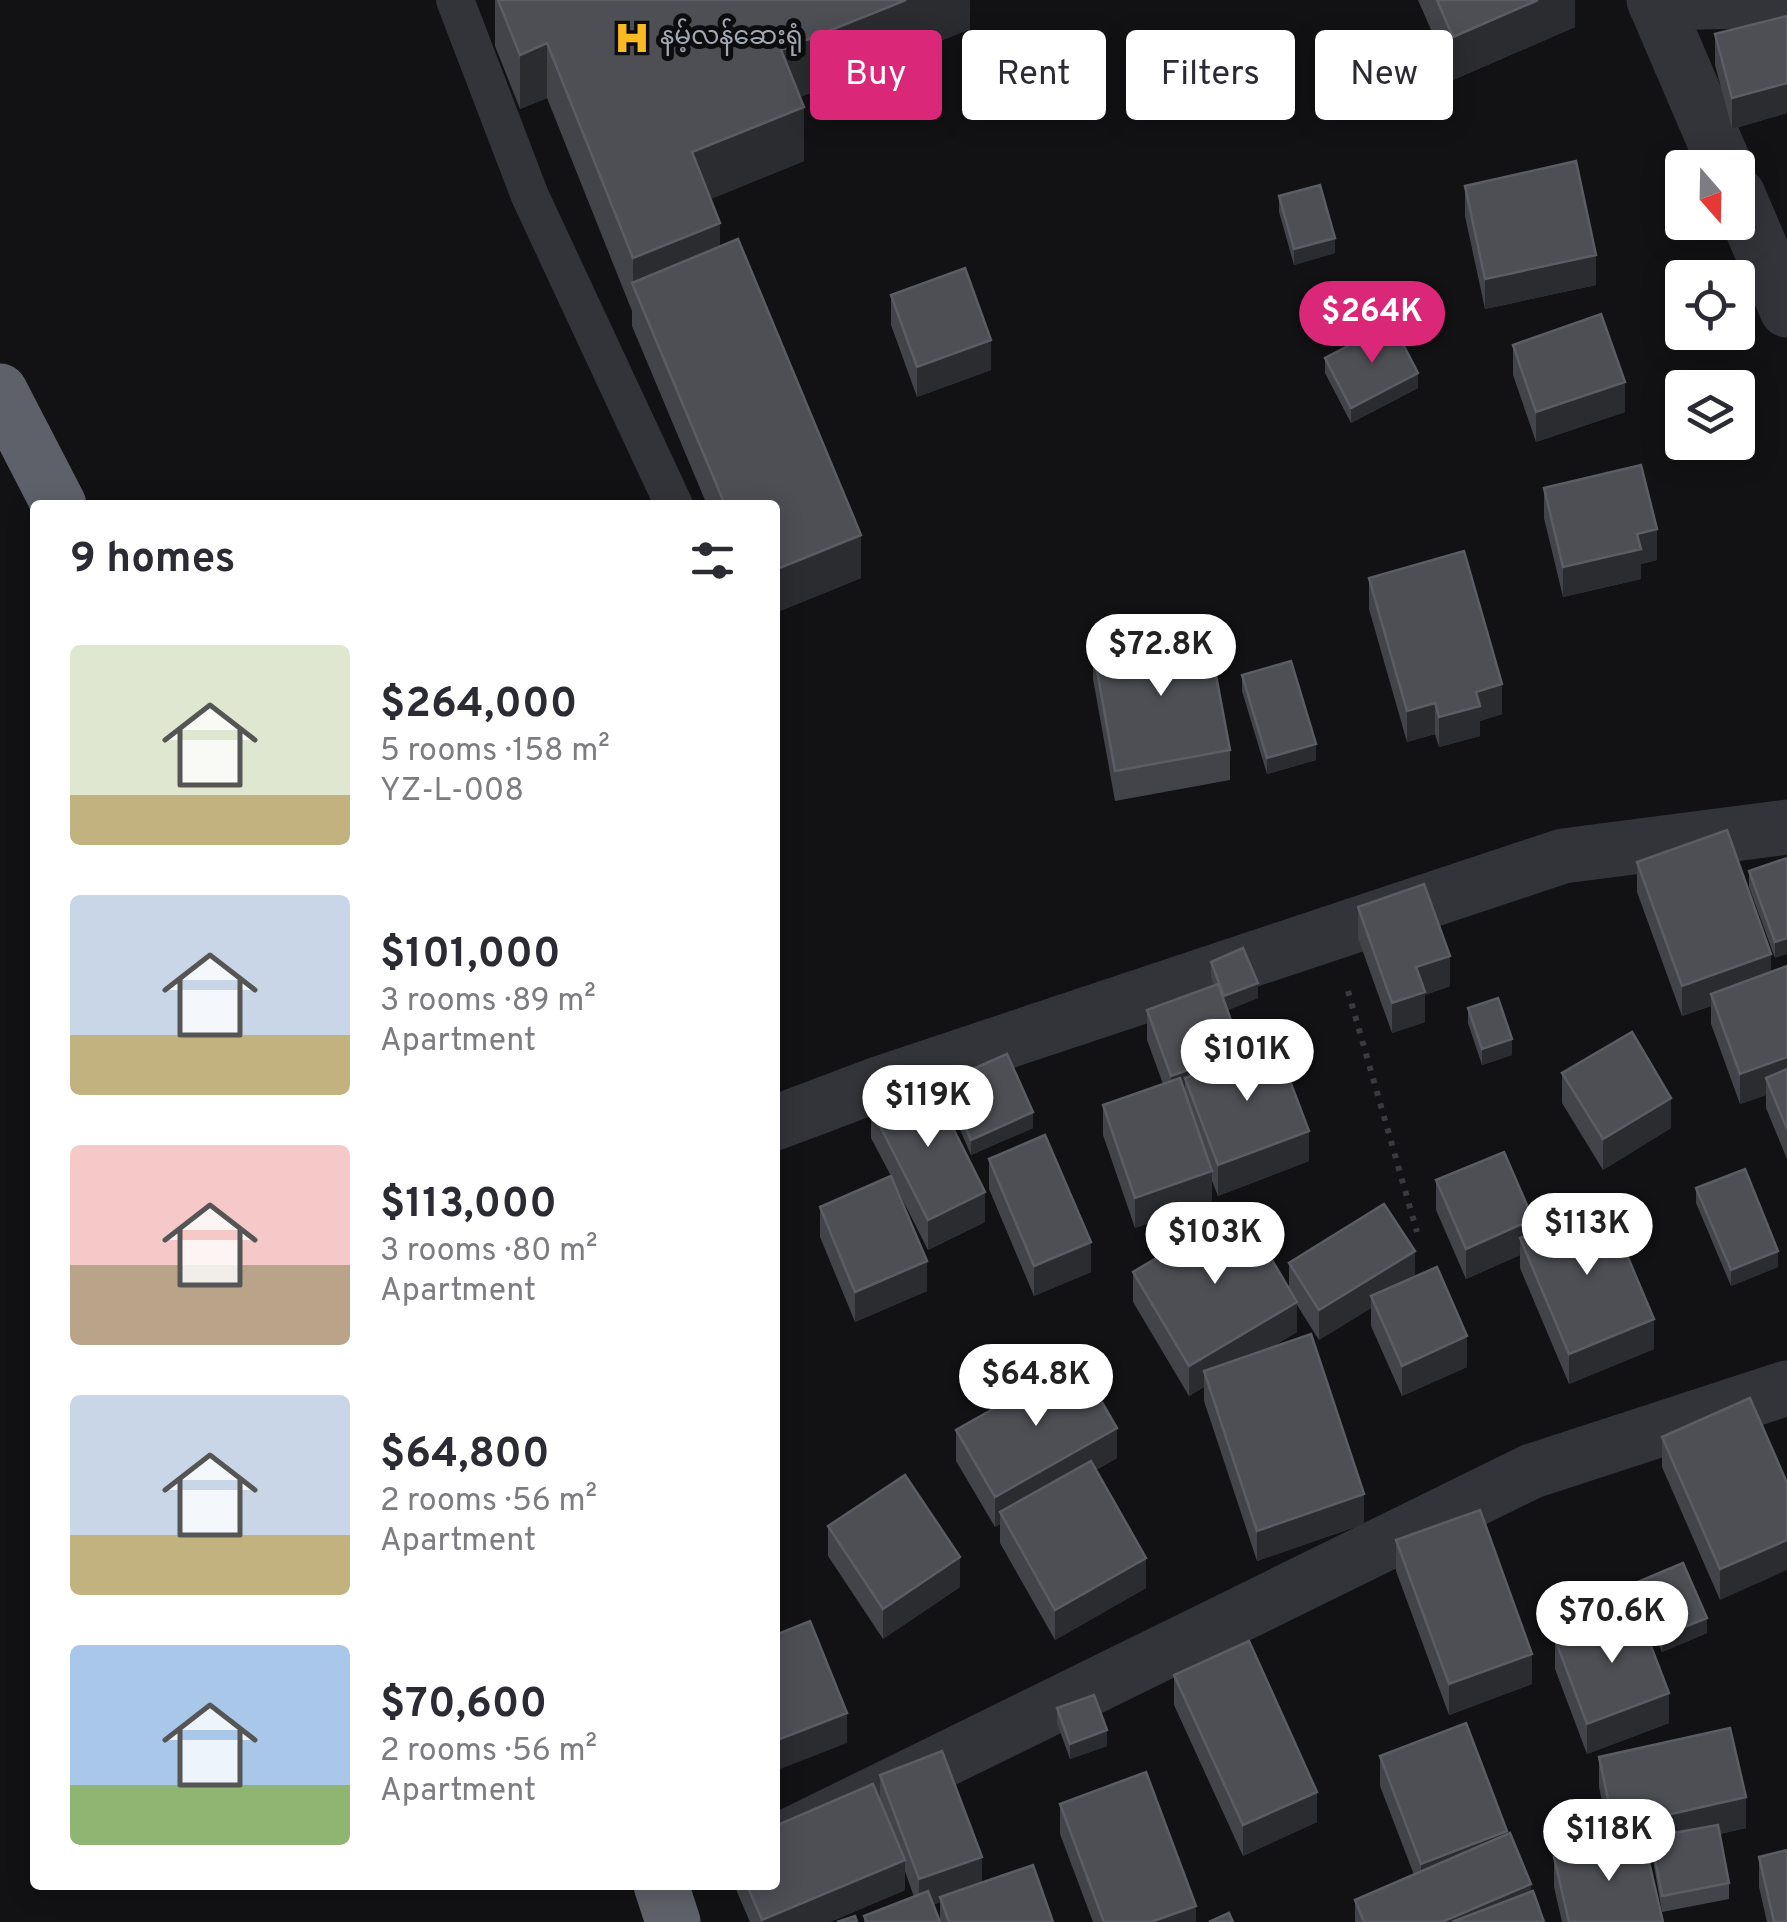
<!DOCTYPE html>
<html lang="en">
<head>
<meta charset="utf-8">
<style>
  :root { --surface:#fff; --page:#f2f2f3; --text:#2b2b33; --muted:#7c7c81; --accent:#db2777 }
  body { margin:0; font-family:Overpass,"Noto Sans Myanmar",sans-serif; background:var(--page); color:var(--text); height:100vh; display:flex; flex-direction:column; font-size:38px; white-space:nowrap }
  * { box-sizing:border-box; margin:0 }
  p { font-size:32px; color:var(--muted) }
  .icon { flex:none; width:55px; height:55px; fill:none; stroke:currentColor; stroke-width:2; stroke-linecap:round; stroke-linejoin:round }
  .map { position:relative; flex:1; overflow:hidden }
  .side { position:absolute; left:30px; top:500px; width:750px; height:1390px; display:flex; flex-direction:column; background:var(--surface); border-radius:10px; box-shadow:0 5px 25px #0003 }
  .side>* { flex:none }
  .top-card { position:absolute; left:810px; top:30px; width:825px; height:90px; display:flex; gap:20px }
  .needle { width:65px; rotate:160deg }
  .buttons { position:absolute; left:1665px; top:150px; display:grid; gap:20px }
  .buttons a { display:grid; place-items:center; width:90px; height:90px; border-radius:10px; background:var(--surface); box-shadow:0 5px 25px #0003; font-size:50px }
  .price { position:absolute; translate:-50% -85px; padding:0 22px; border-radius:35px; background:#fff; color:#222; font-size:32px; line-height:65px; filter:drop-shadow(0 2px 5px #0008) }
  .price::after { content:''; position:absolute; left:50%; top:60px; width:30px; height:22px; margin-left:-15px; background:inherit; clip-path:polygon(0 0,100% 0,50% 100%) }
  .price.selected { background:var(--accent); color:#fff }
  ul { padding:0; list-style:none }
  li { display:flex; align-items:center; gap:30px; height:250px; padding:0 40px }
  li span { display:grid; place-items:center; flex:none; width:280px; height:200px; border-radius:10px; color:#555 }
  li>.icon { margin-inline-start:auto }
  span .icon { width:120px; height:120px; fill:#fffc; stroke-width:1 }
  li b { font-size:42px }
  h2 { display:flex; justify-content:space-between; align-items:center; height:120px; padding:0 40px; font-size:42px }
  .chip { padding:0 35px; border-radius:10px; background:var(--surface); box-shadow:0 5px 25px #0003; font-size:35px; line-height:90px }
  .chip.selected { background:var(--accent); color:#fff }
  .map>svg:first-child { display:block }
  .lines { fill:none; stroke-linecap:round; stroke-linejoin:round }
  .path { stroke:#393b40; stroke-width:6; stroke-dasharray:5 8; stroke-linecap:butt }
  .lane { stroke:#333439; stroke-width:38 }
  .street { stroke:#333439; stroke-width:55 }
  .highway { stroke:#5f616a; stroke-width:55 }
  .wall { fill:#434449 }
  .shaded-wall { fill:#2b2c2f }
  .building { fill:#4e4f55; stroke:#5b5d64; stroke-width:2.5 }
  .labels { text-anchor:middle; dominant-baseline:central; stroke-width:10; stroke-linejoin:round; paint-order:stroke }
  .poi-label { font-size:25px; fill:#a3a8b5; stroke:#0d0d0f; text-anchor:start }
</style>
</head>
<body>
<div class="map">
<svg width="1787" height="1922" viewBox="0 0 1787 1922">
  <rect width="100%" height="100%" fill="#121214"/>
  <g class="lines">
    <path class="path" d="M1348,991L1417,1232"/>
    <path class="lane" d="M455,0L530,196L674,505"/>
    <path class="street" d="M1654,0L1726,168
      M1655,3L1787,0
      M1738,195L1787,310
      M775,1123L881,1083L1563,856L1787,827
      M775,1843L1532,1471L1787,1388"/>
    <path class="highway" d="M0,391L59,505
      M661,1885L673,1922"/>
  </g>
  <path class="wall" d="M495,0H970V29L800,97L804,161L710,199L720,246L861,578L775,613V505H707L632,326V311L547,98L520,109L495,46Z
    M1418,0H1575V27L1453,80Z
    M1787,16V113L1732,129L1715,65V34Z
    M1465,186L1596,285L1485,309L1465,216Z
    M1279,196L1335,253L1294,265L1279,212Z
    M891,295L991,370L917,397L891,325Z
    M1513,345L1625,412L1536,442L1513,375Z
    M1325,358L1418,388L1351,423L1325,373Z
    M1544,488L1657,560L1641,564V579L1563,597L1544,518Z
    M1369,578L1502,714L1480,721V736L1439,747L1435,734L1407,742L1369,609Z
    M1093,648L1230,750V780L1115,801L1093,679Z
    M1242,675L1316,760L1267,774L1242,691Z
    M1787,858L1775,958L1749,887V871Z
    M1637,862L1771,972L1787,966V1159L1766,1108V1095L1740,1104L1711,1024V1006L1682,1016L1637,892Z
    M1358,907L1450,986L1425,995V1022L1392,1033L1358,938Z
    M1211,962L1258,998L1227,1010L1242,1057L1309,1161L1218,1196L1212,1181V1201L1135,1228L1103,1135V1105L1163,1084L1147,1040V1010L1214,985L1211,977Z
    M1468,1008L1512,1055L1482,1065L1468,1023Z
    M1562,1073L1671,1128L1603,1170L1562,1103Z
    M946,1081L1033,1128L971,1155L946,1097Z
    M871,1108L985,1222L928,1250L891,1177L927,1291L855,1322L820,1237V1207L891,1176L871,1138Z
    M989,1159L1091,1272L1034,1296L989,1189Z
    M1436,1180L1533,1233L1654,1349L1569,1384L1520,1268V1255L1466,1279L1436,1210Z
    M1696,1188L1778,1267L1731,1286L1696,1203Z
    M1289,1263L1415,1277L1467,1367L1402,1396L1371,1326V1308L1319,1340L1297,1305V1332L1270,1348L1364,1524L1257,1561L1204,1401V1387L1189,1396L1133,1302V1272L1289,1289Z
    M1750,1398L1720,1600L1662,1467V1437Z
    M956,1430L1117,1458L1096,1470L1146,1588L1055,1640L1000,1543V1524L995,1527L956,1461Z
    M828,1526L960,1587L883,1639L828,1556Z
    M1396,1540L1532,1684L1449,1715L1396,1571Z
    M1638,1582L1707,1633L1662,1652L1638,1598Z
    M1555,1639L1669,1723L1587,1754L1555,1669Z
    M1174,1675L1317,1822L1243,1856L1174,1705Z
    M1057,1708L1107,1746L1070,1759L1057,1723Z
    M1380,1756L1507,1834L1544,1922H1355V1900L1414,1875L1380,1786Z
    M1599,1757L1746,1828L1720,1834L1729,1883V1899L1662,1912L1651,1849L1646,1850L1663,1922H1562L1554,1887V1857L1611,1843L1599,1787Z
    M880,1775L982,1883L1053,1922H940V1902L933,1905L940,1922H864V1916L914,1897L905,1871V1890L830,1922H750L734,1885H775L880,1802Z
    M1060,1804L1196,1922H1093L1060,1834Z
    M1759,1857L1787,1922H1767L1759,1887Z"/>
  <path class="shaded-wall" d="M906,0H970V29L781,104V50Z
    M1538,0H1575V27L1453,80V37Z
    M547,43V98L520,109V55Z
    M1787,83V113L1732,129V98Z
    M804,107V161L692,207V152Z
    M720,223V277L633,284V258Z
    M1335,238V253L1294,265V249Z
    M1596,255V285L1485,309V279Z
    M991,340V370L917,397V367Z
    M1418,373V388L1351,423V408Z
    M1625,382V412L1536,442V412Z
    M1657,529V560L1641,564V579L1563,597V567L1637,534Z
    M861,535V578L775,613V570Z
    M1502,684V714L1480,721V736L1439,747V717L1476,692Z
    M1435,703V734L1407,742V711Z
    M1316,744V760L1267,774V758Z
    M1787,938V954L1775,958V942Z
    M1771,954V984L1711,994V1006L1682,1016V986Z
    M1450,956V986L1425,995V1022L1392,1033V1003L1416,967Z
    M1258,983V998L1224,1012V996Z
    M1512,1039V1055L1482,1065V1049Z
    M1242,1051V1081L1185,1078V1102L1171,1107V1076Z
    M1787,1057V1087L1766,1078V1095L1740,1104V1074Z
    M1671,1098V1128L1603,1170V1139Z
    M1033,1112V1128L971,1155V1140Z
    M1309,1131V1161L1218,1196V1165Z
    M1212,1171V1201L1135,1228V1198Z
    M985,1192V1222L928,1250V1220Z
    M1533,1219V1250L1520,1238V1255L1466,1279V1249Z
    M1091,1242V1272L1034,1296V1266Z
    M1415,1251V1281L1371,1296V1308L1319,1340V1310Z
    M1778,1251V1267L1731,1286V1270Z
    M927,1261V1291L855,1322V1292Z
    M1297,1302V1332L1208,1384L1204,1371V1387L1189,1396V1366Z
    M1654,1319V1349L1569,1384V1354Z
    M1467,1336V1367L1402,1396V1366Z
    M1117,1428V1458L1005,1521L1000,1512V1524L995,1527V1497Z
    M1364,1494V1524L1257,1561V1531Z
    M1787,1540V1570L1720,1600V1569Z
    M960,1557V1587L883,1639V1609Z
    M1146,1558V1588L1055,1640V1610Z
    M1707,1618V1633L1662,1652V1636Z
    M1532,1654V1684L1449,1715V1684Z
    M1669,1693V1723L1587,1754V1724Z
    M847,1713V1743L775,1771V1741Z
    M1107,1730V1746L1070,1759V1744Z
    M1317,1792V1822L1243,1856V1825Z
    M1746,1797V1828L1653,1848L1651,1837V1849L1614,1857V1827Z
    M1507,1831V1861L1421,1895V1864Z
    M982,1857V1887L940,1897V1902L919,1910V1879Z
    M905,1860V1890L830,1922H762V1920Z
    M1531,1884V1914L1512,1922H1442Z
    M1196,1906V1922H1151Z"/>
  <path class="building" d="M498,0H906L781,50L804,107L692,152L720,223L633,258L547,43L520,55Z
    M1437,0H1538L1453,37Z
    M1787,16V83L1732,98L1715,34Z
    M1576,161L1596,255L1485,279L1465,186Z
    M1320,185L1335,238L1294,249L1279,196Z
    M738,239L861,535L775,570V505H725L632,283Z
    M965,268L991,340L917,367L891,295Z
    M1601,314L1625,382L1536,412L1513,345Z
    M1392,323L1418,373L1351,408L1325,358Z
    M1641,465L1657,529L1637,534L1641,549L1563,567L1544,488Z
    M1464,551L1502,684L1476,692L1480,706L1439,717L1435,703L1407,711L1369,578Z
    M1207,627L1230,750L1115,771L1093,648Z
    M1291,661L1316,744L1267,758L1242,675Z
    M1727,830L1771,954L1682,986L1637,862Z
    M1787,858V938L1775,942L1749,871Z
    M1424,884L1450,956L1416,967L1425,992L1392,1003L1358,907Z
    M1243,948L1258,983L1224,996L1211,962Z
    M1787,966V1057L1740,1074L1711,994Z
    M1218,984L1242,1051L1171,1076L1147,1010Z
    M1498,998L1512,1039L1482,1049L1468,1008Z
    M1632,1032L1671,1098L1603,1139L1562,1073Z
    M1276,1044L1309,1131L1218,1165L1185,1078Z
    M1007,1054L1033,1112L971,1140L946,1081Z
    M1787,1069V1129L1766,1078Z
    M1180,1078L1212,1171L1135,1198L1103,1105Z
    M929,1080L985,1192L928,1220L871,1108Z
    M1045,1135L1091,1242L1034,1266L989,1159Z
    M1504,1152L1533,1219L1466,1249L1436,1180Z
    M1745,1169L1778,1251L1731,1270L1696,1188Z
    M891,1176L927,1261L855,1292L820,1207Z
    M1605,1203L1654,1319L1569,1354L1520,1238Z
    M1384,1204L1415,1251L1319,1310L1289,1263Z
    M1241,1208L1297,1302L1189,1366L1133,1272Z
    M1437,1267L1467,1336L1402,1366L1371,1296Z
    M1311,1334L1364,1494L1257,1531L1204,1371Z
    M1078,1361L1117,1428L995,1497L956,1430Z
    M1750,1398L1787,1483V1540L1720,1569L1662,1437Z
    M1091,1461L1146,1558L1055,1610L1000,1512Z
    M905,1475L960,1557L883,1609L828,1526Z
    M1480,1510L1532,1654L1449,1684L1396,1540Z
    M1683,1563L1707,1618L1662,1636L1638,1582Z
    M1636,1607L1669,1693L1587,1724L1555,1639Z
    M810,1621L847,1713L775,1741V1635Z
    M1249,1641L1317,1792L1243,1825L1174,1675Z
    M1094,1695L1107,1730L1070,1744L1057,1708Z
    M1466,1723L1507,1831L1421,1864L1380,1756Z
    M1730,1728L1746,1797L1614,1827L1599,1757Z
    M942,1751L982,1857L919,1879L880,1775Z
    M1146,1772L1196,1906L1151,1922H1104L1060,1804Z
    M873,1784L905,1860L762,1920L747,1885H775V1826Z
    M1718,1825L1729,1883L1662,1896L1651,1837Z
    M1510,1833L1531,1884L1442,1922H1364L1355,1900Z
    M1643,1836L1663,1922H1569L1554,1857Z
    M1787,1850V1922H1774L1759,1857Z
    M1033,1865L1053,1922H949L940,1897Z
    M928,1891L940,1922H867L864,1916Z
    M1533,1891L1544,1922H1452Z
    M1229,1913L1233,1922H1209Z
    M855,1916L857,1922H837Z"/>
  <defs>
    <symbol id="hospital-bare" viewBox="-9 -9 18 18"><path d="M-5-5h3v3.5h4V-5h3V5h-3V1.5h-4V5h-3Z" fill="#faba24" stroke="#0d0d0f" stroke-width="2.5" paint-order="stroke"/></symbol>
  </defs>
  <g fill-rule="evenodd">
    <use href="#hospital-bare" x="607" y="13" width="50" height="50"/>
  </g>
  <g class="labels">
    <g class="poi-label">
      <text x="660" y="38">နမ့်လန်ဆေးရုံ</text>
    </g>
  </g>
</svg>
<div class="buttons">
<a><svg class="needle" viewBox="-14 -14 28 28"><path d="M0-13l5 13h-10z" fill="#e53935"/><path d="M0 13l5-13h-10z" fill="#7c7c81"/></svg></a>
<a><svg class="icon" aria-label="locate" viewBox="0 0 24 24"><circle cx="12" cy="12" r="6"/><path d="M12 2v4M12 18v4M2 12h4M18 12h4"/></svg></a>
<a><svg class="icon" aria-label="layers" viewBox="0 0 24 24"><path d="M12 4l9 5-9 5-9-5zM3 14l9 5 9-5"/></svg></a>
</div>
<b class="price selected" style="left:1372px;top:366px">$264K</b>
<b class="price" style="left:1161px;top:699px">$72.8K</b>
<b class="price" style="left:1247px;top:1104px">$101K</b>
<b class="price" style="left:928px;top:1150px">$119K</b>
<b class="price" style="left:1587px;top:1278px">$113K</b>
<b class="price" style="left:1215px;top:1287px">$103K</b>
<b class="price" style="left:1036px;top:1429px">$64.8K</b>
<b class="price" style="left:1612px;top:1666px">$70.6K</b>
<b class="price" style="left:1609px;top:1884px">$118K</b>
<div class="top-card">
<a class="chip selected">Buy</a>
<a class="chip">Rent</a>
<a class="chip">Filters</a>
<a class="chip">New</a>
</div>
<section class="side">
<h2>9 homes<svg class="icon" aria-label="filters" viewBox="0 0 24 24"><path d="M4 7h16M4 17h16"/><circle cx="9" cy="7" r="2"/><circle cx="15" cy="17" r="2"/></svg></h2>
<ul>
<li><span style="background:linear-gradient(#dfe7d0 75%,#c2b280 0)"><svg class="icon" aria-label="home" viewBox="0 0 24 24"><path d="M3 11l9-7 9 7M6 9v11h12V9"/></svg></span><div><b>$264,000</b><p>5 rooms · 158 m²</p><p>YZ-L-008</p></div></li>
<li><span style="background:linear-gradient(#c9d6e8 70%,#c2b280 0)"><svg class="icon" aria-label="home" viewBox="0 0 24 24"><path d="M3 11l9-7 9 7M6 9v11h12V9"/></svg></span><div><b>$101,000</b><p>3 rooms · 89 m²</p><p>Apartment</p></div></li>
<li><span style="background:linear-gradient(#f6c9c9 60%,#b9a48a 0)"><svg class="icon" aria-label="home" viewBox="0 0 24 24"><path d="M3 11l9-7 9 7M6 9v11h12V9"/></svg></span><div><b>$113,000</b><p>3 rooms · 80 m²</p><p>Apartment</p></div></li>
<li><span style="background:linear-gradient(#c9d6e8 70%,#c2b280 0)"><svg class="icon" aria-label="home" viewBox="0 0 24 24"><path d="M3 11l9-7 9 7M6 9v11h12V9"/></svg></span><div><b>$64,800</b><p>2 rooms · 56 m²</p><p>Apartment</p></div></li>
<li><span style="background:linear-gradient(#a9c7e8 70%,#8fb573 0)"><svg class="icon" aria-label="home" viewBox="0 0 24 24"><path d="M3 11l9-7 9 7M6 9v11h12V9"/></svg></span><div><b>$70,600</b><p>2 rooms · 56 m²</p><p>Apartment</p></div></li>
</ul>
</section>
</div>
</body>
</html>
